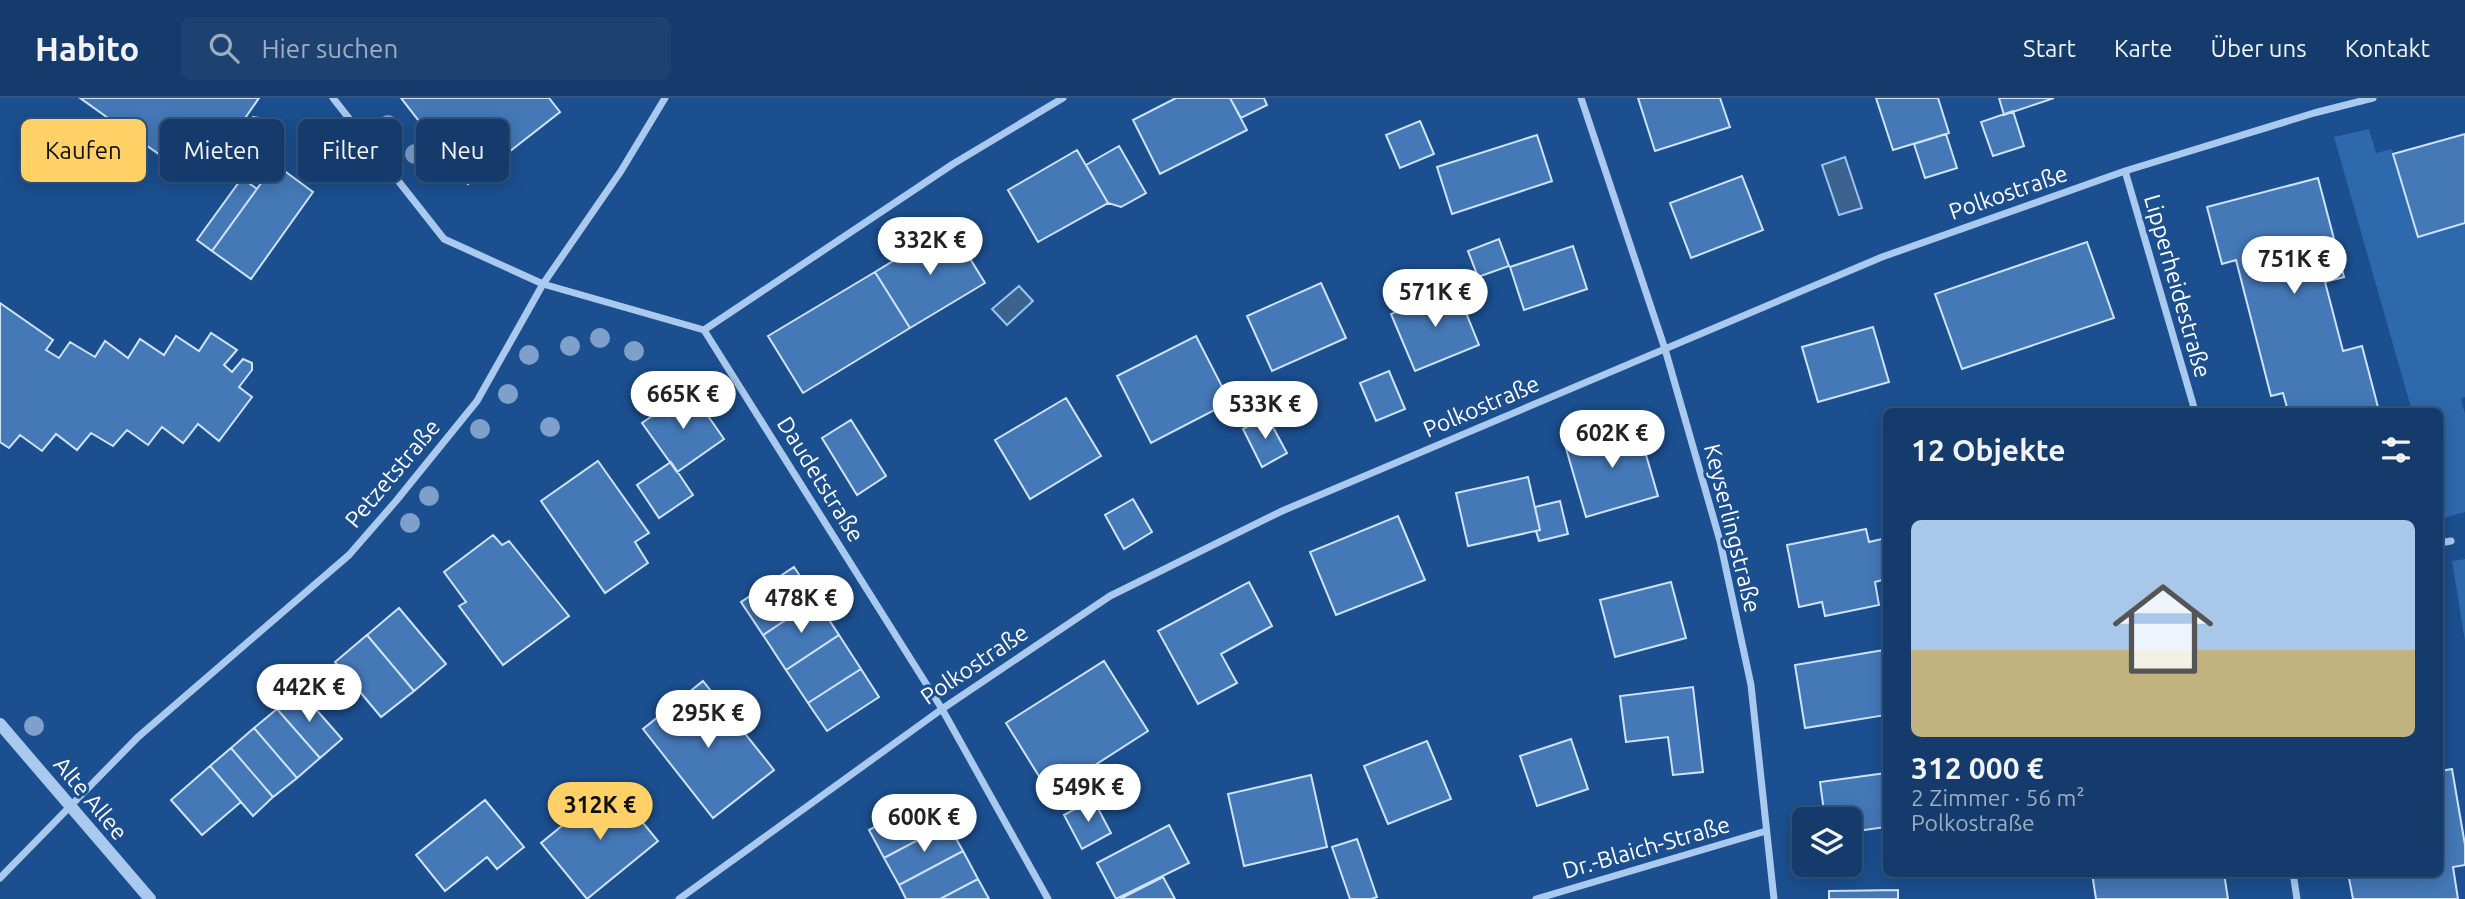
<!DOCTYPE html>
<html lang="de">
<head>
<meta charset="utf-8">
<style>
  :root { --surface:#143b6b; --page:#1d4271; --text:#f1f3f6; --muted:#9dadc1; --line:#33557e; --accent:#ffd166 }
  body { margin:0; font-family:Ubuntu,sans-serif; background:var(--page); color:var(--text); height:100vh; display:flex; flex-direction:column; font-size:26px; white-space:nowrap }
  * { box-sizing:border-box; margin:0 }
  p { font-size:23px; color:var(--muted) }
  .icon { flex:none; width:38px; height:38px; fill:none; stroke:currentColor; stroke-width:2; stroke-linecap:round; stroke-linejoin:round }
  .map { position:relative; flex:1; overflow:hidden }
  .panel { position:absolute; left:1883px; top:310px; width:560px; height:469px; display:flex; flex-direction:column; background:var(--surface); border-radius:10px; box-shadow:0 4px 18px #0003,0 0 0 2px var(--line) }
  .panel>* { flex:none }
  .guide { position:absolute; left:21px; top:21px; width:665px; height:63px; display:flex; gap:14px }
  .tools { position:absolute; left:1792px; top:709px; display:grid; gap:14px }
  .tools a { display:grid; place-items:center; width:70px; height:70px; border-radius:10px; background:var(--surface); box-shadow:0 4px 18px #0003,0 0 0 2px var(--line); font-size:35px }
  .price { position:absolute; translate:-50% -60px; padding:0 16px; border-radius:24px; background:#fff; color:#222; font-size:23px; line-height:46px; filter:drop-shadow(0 2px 4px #0008) }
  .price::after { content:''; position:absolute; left:50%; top:42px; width:21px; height:16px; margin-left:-10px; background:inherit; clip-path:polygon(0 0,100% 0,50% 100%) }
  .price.on { background:var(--accent); color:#111 }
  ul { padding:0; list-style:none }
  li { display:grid; align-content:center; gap:14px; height:371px; padding:0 28px }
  li span { display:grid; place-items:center; height:217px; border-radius:10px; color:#555 }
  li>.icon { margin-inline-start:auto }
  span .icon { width:126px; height:126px; fill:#fffc; stroke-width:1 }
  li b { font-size:30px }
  h2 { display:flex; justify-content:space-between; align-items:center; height:84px; padding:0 28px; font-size:30px }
  .pill { padding:0 24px; border-radius:10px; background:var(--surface); box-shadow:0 4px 18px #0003,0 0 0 2px var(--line); font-size:24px; line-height:63px }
  .pill.on { background:var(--accent); color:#111 }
  header { display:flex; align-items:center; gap:42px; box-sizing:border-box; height:98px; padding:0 35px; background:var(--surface); border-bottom:2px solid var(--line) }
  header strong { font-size:33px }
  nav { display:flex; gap:38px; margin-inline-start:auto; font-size:24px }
  .search { width:490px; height:63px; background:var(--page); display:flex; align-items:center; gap:18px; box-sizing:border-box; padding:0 24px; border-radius:10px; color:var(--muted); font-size:26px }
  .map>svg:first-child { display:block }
  .green { fill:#2e69ad }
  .water { fill:#3c6290; stroke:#9cc4f0; stroke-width:2 }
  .building { fill:#4478b7; stroke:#cfe3fa; stroke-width:2 }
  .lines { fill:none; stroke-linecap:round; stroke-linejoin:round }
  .minor { stroke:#a9c9ee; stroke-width:7 }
  .tertiary { stroke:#a9c9ee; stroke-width:12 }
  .tree { fill:#7ea0ca }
  .labels { text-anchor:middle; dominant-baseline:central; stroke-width:6; stroke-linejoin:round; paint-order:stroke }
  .street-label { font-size:23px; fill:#fff; stroke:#1b4f8f }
</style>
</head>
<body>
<header>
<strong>Habito</strong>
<div class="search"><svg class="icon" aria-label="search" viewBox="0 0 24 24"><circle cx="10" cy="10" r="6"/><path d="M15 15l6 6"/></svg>Hier suchen</div>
<nav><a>Start</a><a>Karte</a><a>Über uns</a><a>Kontakt</a></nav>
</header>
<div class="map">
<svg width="2465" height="801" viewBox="0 0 2465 801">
  <rect width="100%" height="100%" fill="#1b4f8f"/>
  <path class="green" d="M2369,31L2376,55L2392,51L2418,139L2465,125V299L2461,301L2465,316V414L2443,420L2440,409V313H2412L2334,39Z
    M2465,461V543L2452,463Z"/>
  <path class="water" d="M1845,59L1862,110L1839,117L1822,67Z
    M1019,188L1033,203L1007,227L992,211Z"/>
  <path class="building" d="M80,0H259L239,29L243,32L253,19L259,20L263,26L262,31L246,51L230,41L198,84Z
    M401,0H549L560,14L468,86Z
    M1176,0H1230L1247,32L1160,76L1133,22Z
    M1230,0H1264L1267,7L1241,20Z
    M1638,0H1720L1730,29L1655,53Z
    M1876,0H1938L1949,35L1893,52Z
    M1999,0H2054L2004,17Z
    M2013,13L2024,48L1993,58L1981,24Z
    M1420,23L1434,56L1400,70L1386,37Z
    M1946,36L1957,70L1925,80L1914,46Z
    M2465,36V125L2418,139L2393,56Z
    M1537,37L1552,83L1452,116L1437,69Z
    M1119,48L1146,95L1121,109L1108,105L1086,67Z
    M1077,52L1108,105L1038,144L1008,92Z
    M275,66L313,94L251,181L212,153Z
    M1742,78L1763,132L1691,160L1670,105Z
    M242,80L257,91L212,153L197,142Z
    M2318,80L2344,179L2325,184L2343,253L2362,248L2379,313H2288L2283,295L2271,298L2236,162L2222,166L2207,109Z
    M950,128L985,185L910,230L875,174Z
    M1499,141L1509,168L1478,179L1468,153Z
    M2087,144L2114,220L1962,271L1935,196Z
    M1573,148L1587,191L1524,212L1510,169Z
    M875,174L910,230L803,295L768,238Z
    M1321,185L1346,240L1272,273L1247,218Z
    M1456,190L1479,247L1415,273L1391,216Z
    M0,205L53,242L46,252L59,260L70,244L95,259L105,243L128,260L140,241L164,257L176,238L199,253L211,235L237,252L224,267L232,274L243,261L252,265V272L239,289L252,299L219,343L198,326L183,345L162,329L148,347L127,332L113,348L91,335L77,352L56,336L42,353L20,337L9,350L0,344Z
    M1873,229L1889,284L1818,304L1802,249Z
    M1196,238L1230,304L1151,345L1117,278Z
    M1389,273L1405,311L1376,323L1360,285Z
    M690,292L724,341L677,374L642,325Z
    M1066,300L1101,358L1030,401L995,342Z
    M1267,318L1287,355L1262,369L1243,331Z
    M851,322L886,378L857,397L822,340Z
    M1637,326L1658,398L1586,419L1565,347Z
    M598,363L649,435L635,444L648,465L605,495L541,403Z
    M671,364L693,397L659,420L637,387Z
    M1528,379L1540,432L1468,448L1456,395Z
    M1133,401L1152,434L1124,451L1105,417Z
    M1560,403L1568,436L1539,443L1536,433L1540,432L1535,409Z
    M1398,418L1425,482L1336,517L1310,454Z
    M1866,431L1869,444L1886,440V481L1875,484L1879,507L1825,518L1822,504L1799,509L1787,447Z
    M493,437L502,447L509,443L569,518L503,567L459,508L466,504L444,474Z
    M794,469L816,502L763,537L741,504Z
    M1249,484L1272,528L1221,556L1237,585L1198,606L1158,533Z
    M1671,484L1686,540L1615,559L1600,502Z
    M816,502L839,537L786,572L763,537Z
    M399,510L446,566L414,593L367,537Z
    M367,537L414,593L381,619L335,564Z
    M839,537L861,571L808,605L786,572Z
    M1884,552L1886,567V617L1805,630L1795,567Z
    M1104,563L1148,633L1050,696L1006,625Z
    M861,571L879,599L827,633L808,605Z
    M703,583L774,672L713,720L643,631Z
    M1693,589L1703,674L1673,677L1668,639L1626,644L1620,598Z
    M299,592L342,641L320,660L277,611Z
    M277,611L320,660L297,680L254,630Z
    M254,630L297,680L273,699L231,650Z
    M1571,641L1588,691L1537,708L1520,658Z
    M1427,643L1451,701L1388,726L1364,668Z
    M231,650L273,699L253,718L210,668Z
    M210,668L241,704L202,737L171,702Z
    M2452,671L2465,747V767L2453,769L2458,801H2353L2348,775H2440V673Z
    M1886,675V729L1850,734V721H1825L1820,684Z
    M1311,677L1327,749L1244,768L1228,696Z
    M612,687L658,743L587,801L541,745Z
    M933,698L948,726L884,760L869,732Z
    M1093,701L1111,735L1082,751L1064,717Z
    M485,702L524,749L497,771L487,759L445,793L416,757Z
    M948,726L963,753L899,787L884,760Z
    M1169,727L1189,765L1116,801L1097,765Z
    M1357,741L1377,799L1371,801H1350L1332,749Z
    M963,753L978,781L940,801H906L899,787Z
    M2092,775H2224L2228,801H2096Z
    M1163,779L1175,801H1120Z
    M978,781L989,801H940Z
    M1898,792V801H1829V793Z"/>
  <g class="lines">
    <path class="minor" d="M333,0L444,141L543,186L704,232L942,611L1048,801
      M1581,0L1665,251L1720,443L1751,587L1774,801
      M2125,73L2195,313
      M704,232L953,66L1063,0
      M2440,445L2451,443
      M2293,775L2297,801
      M0,780L138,639L349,457L396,403L477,303L543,186L621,73L665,0
      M679,801L942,611L1110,498L1282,413L1882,159L2125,73L2314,15L2373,0
      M1536,801L1766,733"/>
    <path class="tertiary" d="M0,626L150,801"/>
  </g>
  <g class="tree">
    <circle cx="388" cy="27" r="10"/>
    <circle cx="415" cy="56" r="10"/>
    <circle cx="600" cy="240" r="10"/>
    <circle cx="570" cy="248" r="10"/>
    <circle cx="634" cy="253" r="10"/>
    <circle cx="529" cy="257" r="10"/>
    <circle cx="508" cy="296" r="10"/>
    <circle cx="550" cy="329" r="10"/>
    <circle cx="480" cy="331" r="10"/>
    <circle cx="429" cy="398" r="10"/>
    <circle cx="410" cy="425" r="10"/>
    <circle cx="34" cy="628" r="10"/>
  </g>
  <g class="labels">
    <g class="street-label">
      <text transform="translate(2008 94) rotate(-19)">Polkostraße</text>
      <text transform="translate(2178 188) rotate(74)">Lipperheidestraße</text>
      <text transform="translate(1481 308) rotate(-23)">Polkostraße</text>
      <text transform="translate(392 375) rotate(-50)">Petzetstraße</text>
      <text transform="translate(821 381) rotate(58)">Daudetstraße</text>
      <text transform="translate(1733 430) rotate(76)">Keyserlingstraße</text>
      <text transform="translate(974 566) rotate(-34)">Polkostraße</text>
      <text transform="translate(91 700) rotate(50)">Alte Allee</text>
      <text transform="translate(1646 749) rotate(-16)">Dr.-Blaich-Straße</text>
    </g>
  </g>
</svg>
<div class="tools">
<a><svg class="icon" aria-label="layers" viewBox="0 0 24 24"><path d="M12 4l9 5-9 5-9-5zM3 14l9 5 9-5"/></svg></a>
</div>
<b class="price" style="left:930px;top:179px">332K €</b>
<b class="price" style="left:2294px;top:198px">751K €</b>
<b class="price" style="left:1435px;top:231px">571K €</b>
<b class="price" style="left:683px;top:333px">665K €</b>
<b class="price" style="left:1265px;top:343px">533K €</b>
<b class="price" style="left:1612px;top:372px">602K €</b>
<b class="price" style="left:801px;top:537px">478K €</b>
<b class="price" style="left:309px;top:626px">442K €</b>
<b class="price" style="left:708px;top:652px">295K €</b>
<b class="price" style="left:1088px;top:726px">549K €</b>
<b class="price on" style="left:600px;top:744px">312K €</b>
<b class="price" style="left:924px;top:756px">600K €</b>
<div class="guide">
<a class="pill on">Kaufen</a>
<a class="pill">Mieten</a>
<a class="pill">Filter</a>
<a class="pill">Neu</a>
</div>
<section class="panel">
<h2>12 Objekte<svg class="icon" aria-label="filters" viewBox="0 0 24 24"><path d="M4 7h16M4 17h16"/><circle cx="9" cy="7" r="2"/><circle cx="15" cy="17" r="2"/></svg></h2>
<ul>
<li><span style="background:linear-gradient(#a9c7e8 60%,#c2b280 0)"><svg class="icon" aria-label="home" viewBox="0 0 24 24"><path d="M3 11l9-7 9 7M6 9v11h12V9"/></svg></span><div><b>312 000 €</b><p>2 Zimmer · 56 m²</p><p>Polkostraße</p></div></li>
</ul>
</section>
</div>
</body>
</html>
